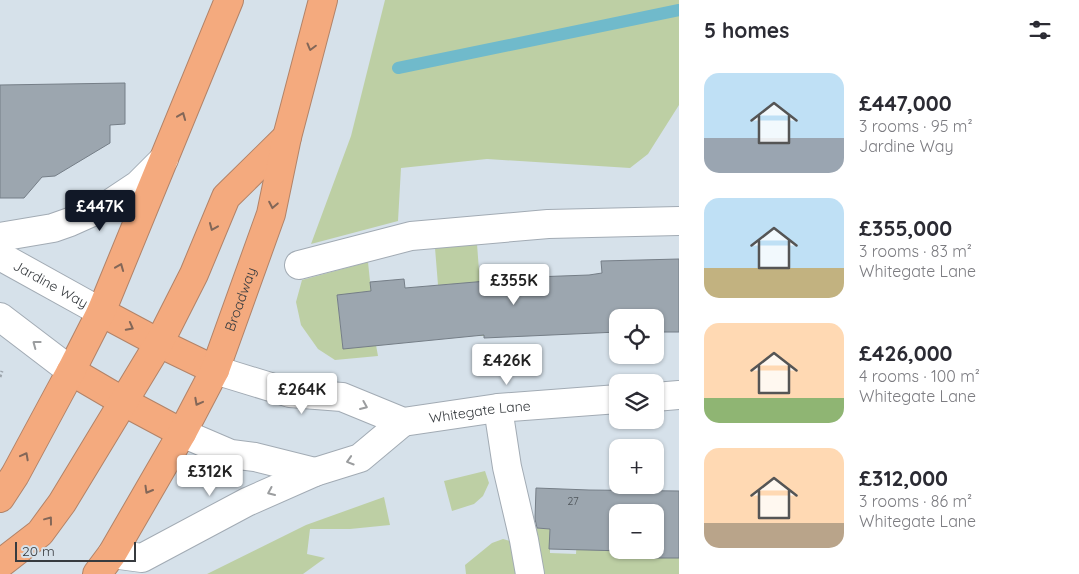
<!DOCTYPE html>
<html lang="en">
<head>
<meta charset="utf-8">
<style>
  :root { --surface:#fff; --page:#f7f7f7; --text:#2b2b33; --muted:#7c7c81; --accent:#111827 }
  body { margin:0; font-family:Quicksand,sans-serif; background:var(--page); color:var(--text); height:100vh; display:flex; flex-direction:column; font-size:19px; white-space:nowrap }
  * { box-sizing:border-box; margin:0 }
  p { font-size:16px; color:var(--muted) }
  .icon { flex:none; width:28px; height:28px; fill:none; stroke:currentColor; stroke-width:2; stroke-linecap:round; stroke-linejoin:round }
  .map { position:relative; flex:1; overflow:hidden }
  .panel { display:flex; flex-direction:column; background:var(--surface); width:400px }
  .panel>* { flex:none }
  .buttons { position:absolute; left:609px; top:309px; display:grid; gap:10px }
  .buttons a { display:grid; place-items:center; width:55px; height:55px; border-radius:10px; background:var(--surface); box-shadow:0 1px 4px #0004; font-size:25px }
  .scale { position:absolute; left:15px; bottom:12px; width:121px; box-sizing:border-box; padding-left:5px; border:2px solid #373b3f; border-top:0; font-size:14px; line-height:18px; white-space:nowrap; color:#373b3f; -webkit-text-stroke:4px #d6e1ea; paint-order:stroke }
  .price { position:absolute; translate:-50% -42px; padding:0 11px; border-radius:5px; background:#fff; color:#222; font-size:16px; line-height:32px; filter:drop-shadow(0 1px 2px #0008) }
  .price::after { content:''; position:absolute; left:50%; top:30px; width:15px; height:11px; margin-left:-8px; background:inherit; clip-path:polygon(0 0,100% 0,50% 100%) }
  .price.on { background:var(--accent); color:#fff }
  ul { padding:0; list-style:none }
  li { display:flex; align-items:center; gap:15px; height:125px; padding:0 25px }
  li span { display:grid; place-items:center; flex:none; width:140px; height:100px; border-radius:15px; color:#555 }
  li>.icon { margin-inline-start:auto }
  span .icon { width:60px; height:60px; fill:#fffc; stroke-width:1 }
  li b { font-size:21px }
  h2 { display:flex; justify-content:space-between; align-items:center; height:60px; padding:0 25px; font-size:21px }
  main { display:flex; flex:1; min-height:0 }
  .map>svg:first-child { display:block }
  .green { fill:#bdcfa4 }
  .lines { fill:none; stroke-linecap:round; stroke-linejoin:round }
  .stream { stroke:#70bacb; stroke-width:12 }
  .building { fill:#9ca6af; stroke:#757e87; fill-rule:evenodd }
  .minor-casing { stroke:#a2abb4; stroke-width:30 }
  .highway-casing { stroke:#b28368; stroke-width:30 }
  .path { stroke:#9ca4ac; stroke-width:3; stroke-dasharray:2.5 2.5; stroke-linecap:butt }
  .minor { stroke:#fff; stroke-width:28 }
  .highway { stroke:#f4aa7e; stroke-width:28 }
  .oneway { stroke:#836758 }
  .oneway2 { stroke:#9b9d9f }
  .labels { text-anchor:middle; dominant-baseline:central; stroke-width:4.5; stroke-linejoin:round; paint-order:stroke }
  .number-label { font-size:11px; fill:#50565b }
  .street-label { font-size:14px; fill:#373b3f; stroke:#d6e1ea }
</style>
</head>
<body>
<main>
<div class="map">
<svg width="679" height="574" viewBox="0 0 679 574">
  <rect width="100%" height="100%" fill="#d6e1ea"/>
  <path class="green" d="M385,0H679V105L648,154L630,168L487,159L401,168L398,221L311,244L351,136Z
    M477,244L484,336H477L471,283L438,285L435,248Z
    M368,262L371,291L337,296L343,349L376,345L378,356L335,360L318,349L301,325L296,302L302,280Z
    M485,471L489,483L483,496L474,504L452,511L444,481Z
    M384,497L390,525L350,529H310L307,554L325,558L303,574H207L306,525Z
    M535,528L550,529V553L576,554L577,536H599V550H626V553L632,558H640L655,550L679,558V574H542Z
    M503,539L517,543L523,574H466L465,565L492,543Z"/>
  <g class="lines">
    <path class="stream" d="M398,68L679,10"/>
  </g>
  <path class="building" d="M125,83V124L110,125V143L55,176L42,177L24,198H0V85Z
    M679,259V332H655V318H618V332L484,338V335L343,349L337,295L371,291L370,282L404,279L405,288L534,277L589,275L602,273L601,261Z
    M536,488L589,490L679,491V558H632L625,551L549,549L550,529L537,528L535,519ZM618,512H655V550H618Z"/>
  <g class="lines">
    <defs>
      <g id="minor">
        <path d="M0,237L53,228L70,222L108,205L138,185L164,159"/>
        <path id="s1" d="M0,256L101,312"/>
        <path d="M299,265L411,236L548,224L679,221"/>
        <path d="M0,317L71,371"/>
        <path id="s2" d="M215,370L290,393L342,397L403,422L498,408L618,399"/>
        <path d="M655,397L679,395"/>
        <path d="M498,408L507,467L524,540L530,574"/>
        <path d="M182,433L231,454L255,457L315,472"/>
        <path d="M112,554L142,558L247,502L315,472L360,458L403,422"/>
      </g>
      <g id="highway">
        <path d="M101,312L159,343L215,370"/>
        <path d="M71,371L124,402L182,433"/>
        <path d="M0,498L15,475L71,371L101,312L229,0"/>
        <path d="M0,564L40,533L62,503L159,343L194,274L226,197L287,137"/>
        <path id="s3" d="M97,574L112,554L182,433L215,370L271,214L287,137L323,0"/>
      </g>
    </defs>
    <use href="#minor" class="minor-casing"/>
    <use href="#highway" class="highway-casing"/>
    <path class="path" d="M0,377L2,371"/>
    <use href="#minor" class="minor"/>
    <use href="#highway" class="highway"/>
  </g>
  <defs><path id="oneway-chevron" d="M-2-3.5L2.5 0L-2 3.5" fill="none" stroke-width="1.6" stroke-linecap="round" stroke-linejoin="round" transform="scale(1.25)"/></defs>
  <g class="oneway">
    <use href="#oneway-chevron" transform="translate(311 47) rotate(105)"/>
    <use href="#oneway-chevron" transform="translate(182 116) rotate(-68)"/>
    <use href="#oneway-chevron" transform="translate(273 205) rotate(101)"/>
    <use href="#oneway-chevron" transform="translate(213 227) rotate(113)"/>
    <use href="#oneway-chevron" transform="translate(120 267) rotate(-68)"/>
    <use href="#oneway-chevron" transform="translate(130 327) rotate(28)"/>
    <use href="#oneway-chevron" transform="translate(198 402) rotate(118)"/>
    <use href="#oneway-chevron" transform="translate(25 456) rotate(-62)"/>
    <use href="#oneway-chevron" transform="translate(148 490) rotate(120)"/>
    <use href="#oneway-chevron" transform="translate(49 520) rotate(-53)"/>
  </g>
  <g class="oneway2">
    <use href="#oneway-chevron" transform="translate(36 344) rotate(-143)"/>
    <use href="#oneway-chevron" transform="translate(364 406) rotate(23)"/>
    <use href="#oneway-chevron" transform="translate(350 461) rotate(163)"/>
    <use href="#oneway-chevron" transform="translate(271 492) rotate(156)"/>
  </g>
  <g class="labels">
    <g class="number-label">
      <text x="573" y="501">27</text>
    </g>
    <g class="street-label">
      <text stroke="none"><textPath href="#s1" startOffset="58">Jardine Way</textPath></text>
      <text stroke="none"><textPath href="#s3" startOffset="311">Broadway</textPath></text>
      <text stroke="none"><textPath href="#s2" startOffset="274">Whitegate Lane</textPath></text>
    </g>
  </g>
</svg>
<div class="buttons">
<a><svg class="icon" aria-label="locate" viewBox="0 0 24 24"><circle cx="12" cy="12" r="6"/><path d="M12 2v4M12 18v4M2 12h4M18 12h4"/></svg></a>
<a><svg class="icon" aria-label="layers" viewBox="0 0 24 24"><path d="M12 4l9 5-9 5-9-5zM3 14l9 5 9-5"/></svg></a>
<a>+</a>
<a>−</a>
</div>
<div class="scale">20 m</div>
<b class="price on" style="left:100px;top:232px">£447K</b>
<b class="price" style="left:514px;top:306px">£355K</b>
<b class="price" style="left:507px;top:386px">£426K</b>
<b class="price" style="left:302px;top:415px">£264K</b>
<b class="price" style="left:210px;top:497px">£312K</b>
</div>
<section class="panel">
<h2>5 homes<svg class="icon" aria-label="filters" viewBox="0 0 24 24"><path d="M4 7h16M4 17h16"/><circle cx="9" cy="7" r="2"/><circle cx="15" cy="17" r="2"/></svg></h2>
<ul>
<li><span style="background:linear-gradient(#bfe0f5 65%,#9aa5b1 0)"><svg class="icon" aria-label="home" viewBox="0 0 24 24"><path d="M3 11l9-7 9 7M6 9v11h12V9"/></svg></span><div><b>£447,000</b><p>3 rooms · 95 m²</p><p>Jardine Way</p></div></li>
<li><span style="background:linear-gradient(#bfe0f5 70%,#c2b280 0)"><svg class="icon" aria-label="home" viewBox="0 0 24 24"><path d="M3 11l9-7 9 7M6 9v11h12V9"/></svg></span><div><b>£355,000</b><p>3 rooms · 83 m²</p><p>Whitegate Lane</p></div></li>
<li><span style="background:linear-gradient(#ffd9b3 75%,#8fb573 0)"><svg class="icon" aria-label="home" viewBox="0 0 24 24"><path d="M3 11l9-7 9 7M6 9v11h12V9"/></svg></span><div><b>£426,000</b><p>4 rooms · 100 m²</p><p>Whitegate Lane</p></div></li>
<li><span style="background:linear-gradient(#ffd9b3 75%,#b9a48a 0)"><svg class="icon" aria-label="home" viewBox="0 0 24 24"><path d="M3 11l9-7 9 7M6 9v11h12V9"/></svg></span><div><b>£312,000</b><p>3 rooms · 86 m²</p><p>Whitegate Lane</p></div></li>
</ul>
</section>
</main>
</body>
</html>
